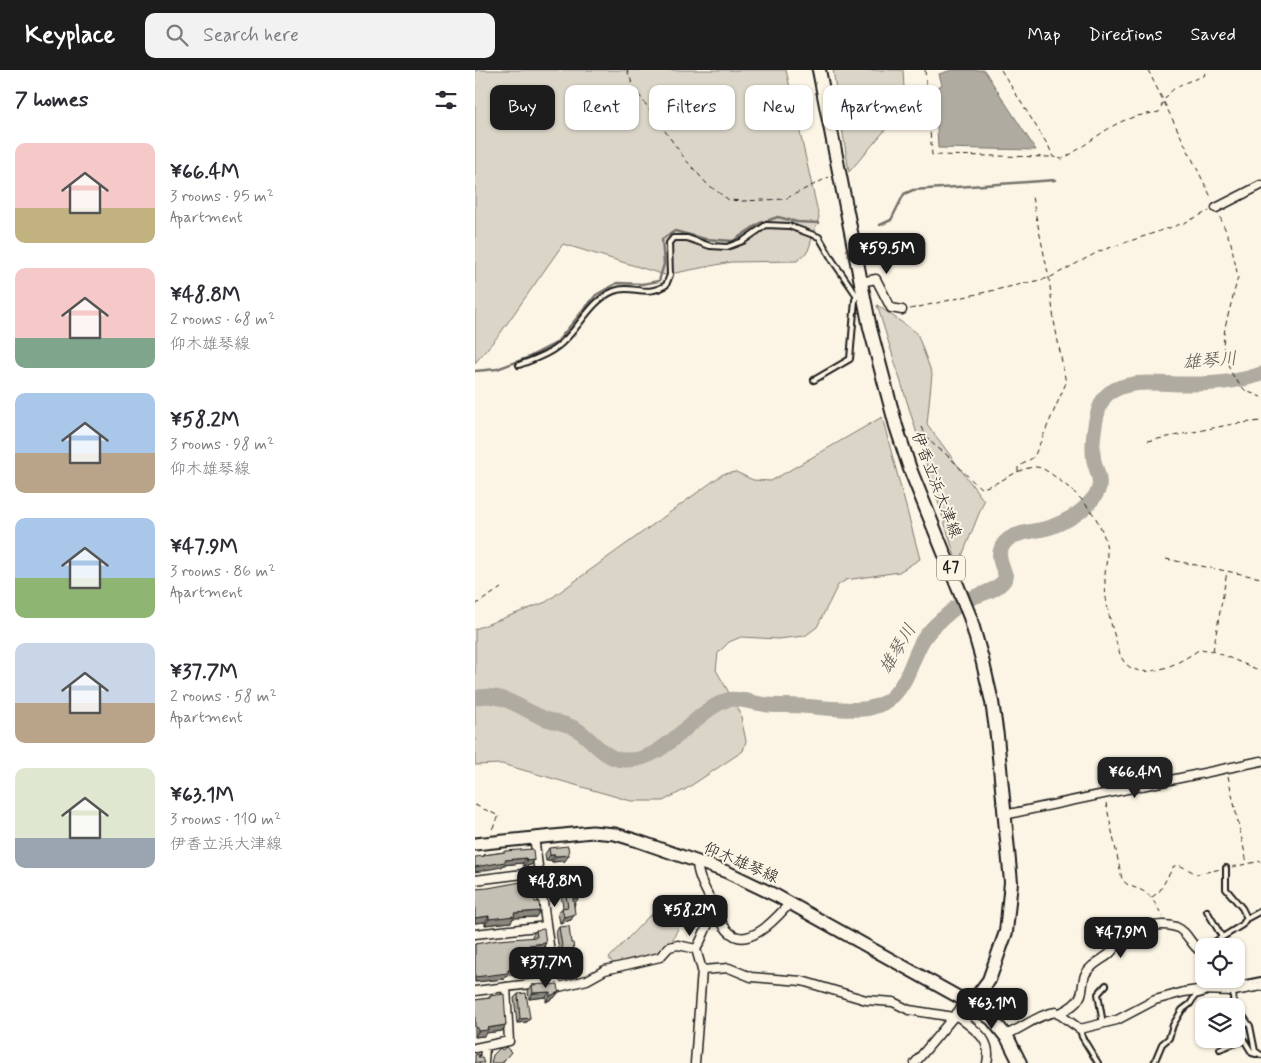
<!DOCTYPE html>
<html lang="en">
<head>
<meta charset="utf-8">
<style>
  :root { --surface:#fff; --page:#f2f2f3; --text:#2b2b33; --muted:#7c7c81; --accent:#1c1c1c }
  body { margin:0; font-family:Mynerve,"Klee One",sans-serif; background:var(--page); color:var(--text); height:100vh; display:flex; flex-direction:column; font-size:19px; white-space:nowrap }
  * { box-sizing:border-box; margin:0 }
  p { font-size:16px; color:var(--muted) }
  .icon { flex:none; width:28px; height:28px; fill:none; stroke:currentColor; stroke-width:2; stroke-linecap:round; stroke-linejoin:round }
  .map { position:relative; flex:1; overflow:hidden }
  .details { display:flex; flex-direction:column; background:var(--surface); width:475px }
  .details>* { flex:none }
  .hud { position:absolute; left:15px; top:15px; width:475px; height:45px; display:flex; gap:10px }
  .buttons { position:absolute; left:720px; top:868px; display:grid; gap:10px }
  .buttons a { display:grid; place-items:center; width:50px; height:50px; border-radius:10px; background:var(--surface); box-shadow:0 1px 4px #0004; font-size:25px }
  .price { position:absolute; translate:-50% -42px; padding:0 11px; border-radius:10px; background:var(--accent); color:#fff; font-size:16px; line-height:32px; filter:drop-shadow(0 1px 2px #0008) }
  .price::after { content:''; position:absolute; left:50%; top:30px; width:15px; height:11px; margin-left:-8px; background:inherit; clip-path:polygon(0 0,100% 0,50% 100%) }
  .price.selected { background:#222; color:#fff }
  ul { padding:0; list-style:none }
  li { display:flex; align-items:center; gap:15px; height:125px; padding:0 15px }
  li span { display:grid; place-items:center; flex:none; width:140px; height:100px; border-radius:10px; color:#555 }
  li>.icon { margin-inline-start:auto }
  span .icon { width:60px; height:60px; fill:#fffc; stroke-width:1 }
  li b { font-size:21px }
  h2 { display:flex; justify-content:space-between; align-items:center; height:60px; padding:0 15px; font-size:21px }
  .tag { padding:0 18px; border-radius:10px; background:var(--surface); box-shadow:0 1px 4px #0004; font-size:18px; line-height:45px }
  .tag.selected { background:var(--accent); color:#fff }
  header { display:flex; align-items:center; gap:30px; box-sizing:border-box; height:70px; padding:0 25px; background:var(--accent); color:#fff }
  header strong { font-size:24px }
  nav { display:flex; gap:28px; margin-inline-start:auto; font-size:18px }
  .search { width:350px; height:45px; background:var(--page); display:flex; align-items:center; gap:12px; box-sizing:border-box; padding:0 18px; border-radius:10px; color:var(--muted); font-size:19px }
  main { display:flex; flex:1; min-height:0 }
  .map>svg:first-child { display:block }
  .green { fill:#dbd5c8; stroke:#7c7872 }
  .water { fill:#b0aba1; stroke:#75726c }
  .lines { fill:none; stroke-linecap:round; stroke-linejoin:round }
  .stream { stroke:#75726c; stroke-width:2.5 }
  .river { stroke:#b0aba1; stroke-width:15 }
  .service-casing { stroke:#1c1c1c; stroke-width:8 }
  .minor-casing { stroke:#1c1c1c; stroke-width:11 }
  .secondary-casing { stroke:#1c1c1c; stroke-width:15 }
  .primary-casing { stroke:#1c1c1c; stroke-width:16 }
  .path { stroke:#1c1c1c; stroke-width:1; stroke-dasharray:5 4; stroke-linecap:butt }
  .service { stroke:#fcf5e5; stroke-width:4 }
  .minor { stroke:#fcf5e5; stroke-width:8 }
  .secondary { stroke:#fcf5e5; stroke-width:11 }
  .primary { stroke:#fcf5e5; stroke-width:12 }
  .wall { fill:#a9a59a; stroke:#1c1c1c }
  .shaded-wall { fill:#89867d; stroke:#1c1c1c }
  .building { fill:#c4c0b3; stroke:#1c1c1c }
  .labels { text-anchor:middle; dominant-baseline:central; stroke-width:4; stroke-linejoin:round; paint-order:stroke }
  .shield { fill:#fcf5e5; stroke:#5f5d58; stroke-width:1 }
  .shield-label { font-size:15px; font-weight:bold; fill:#1c1c1c }
  .street-label { font-size:16px; fill:#1c1c1c; stroke:#fcf5e5 }
  .water-label { font-size:18px; font-style:italic; fill:#575551; stroke:#fcf5e5 }
</style>
</head>
<body>
<header>
<strong>Keyplace</strong>
<div class="search"><svg class="icon" aria-label="search" viewBox="0 0 24 24"><circle cx="10" cy="10" r="6"/><path d="M15 15l6 6"/></svg>Search here</div>
<nav><a>Map</a><a>Directions</a><a>Saved</a></nav>
</header>
<main>
<section class="details">
<h2>7 homes<svg class="icon" aria-label="filters" viewBox="0 0 24 24"><path d="M4 7h16M4 17h16"/><circle cx="9" cy="7" r="2"/><circle cx="15" cy="17" r="2"/></svg></h2>
<ul>
<li><span style="background:linear-gradient(#f6c9c9 65%,#c2b280 0)"><svg class="icon" aria-label="home" viewBox="0 0 24 24"><path d="M3 11l9-7 9 7M6 9v11h12V9"/></svg></span><div><b>¥66.4M</b><p>3 rooms · 95 m²</p><p>Apartment</p></div></li>
<li><span style="background:linear-gradient(#f6c9c9 70%,#7fa58c 0)"><svg class="icon" aria-label="home" viewBox="0 0 24 24"><path d="M3 11l9-7 9 7M6 9v11h12V9"/></svg></span><div><b>¥48.8M</b><p>2 rooms · 68 m²</p><p>仰木雄琴線</p></div></li>
<li><span style="background:linear-gradient(#a9c7e8 60%,#b9a48a 0)"><svg class="icon" aria-label="home" viewBox="0 0 24 24"><path d="M3 11l9-7 9 7M6 9v11h12V9"/></svg></span><div><b>¥58.2M</b><p>3 rooms · 98 m²</p><p>仰木雄琴線</p></div></li>
<li><span style="background:linear-gradient(#a9c7e8 60%,#8fb573 0)"><svg class="icon" aria-label="home" viewBox="0 0 24 24"><path d="M3 11l9-7 9 7M6 9v11h12V9"/></svg></span><div><b>¥47.9M</b><p>3 rooms · 86 m²</p><p>Apartment</p></div></li>
<li><span style="background:linear-gradient(#c9d6e8 60%,#b9a48a 0)"><svg class="icon" aria-label="home" viewBox="0 0 24 24"><path d="M3 11l9-7 9 7M6 9v11h12V9"/></svg></span><div><b>¥37.7M</b><p>2 rooms · 58 m²</p><p>Apartment</p></div></li>
<li><span style="background:linear-gradient(#dfe7d0 70%,#9aa5b1 0)"><svg class="icon" aria-label="home" viewBox="0 0 24 24"><path d="M3 11l9-7 9 7M6 9v11h12V9"/></svg></span><div><b>¥63.1M</b><p>3 rooms · 110 m²</p><p>伊香立浜大津線</p></div></li>
</ul>
</section>
<div class="map">
<svg width="786" height="993" viewBox="0 0 786 993">
  <rect width="100%" height="100%" fill="#fcf5e5"/>
  <filter id="ink" filterUnits="userSpaceOnUse"><feTurbulence type="fractalNoise" baseFrequency=".02" numOctaves="2"/><feDisplacementMap in="SourceGraphic" scale="10" xChannelSelector="R" yChannelSelector="G"/><feConvolveMatrix kernelMatrix="1 2 1 2 8 2 1 2 1" color-interpolation-filters="sRGB"/></filter>
  <g filter="url(#ink)">
    <path class="green" d="M0,0H311L344,147L333,181L322,191L256,192L190,205L88,174L24,265L0,293Z
      M358,0H428L430,37L374,102Z
      M402,235L442,263L457,304L452,354L509,431L483,496Z
      M407,347L445,489L424,502L371,510L363,515L342,557L330,566L303,569L266,567L254,572L243,583L241,600L265,642L271,671L268,681L211,719L188,731H156L27,694L0,695V559L71,532L248,404L261,402L278,410L296,411Z
      M188,840L206,853C200,863 196,877 188,885C177,897 143,905 134,888L174,846Z"/>
    <path class="water" d="M477,0H509L561,80L463,78L460,18L467,15L464,4Z"/>
    <g class="lines">
      <path class="stream" d="M405,155L416,150L429,124L438,120L580,110
        M0,301L22,299L52,288L81,273L121,225L142,213L167,214L184,211L189,194L187,169L200,161L230,169L258,171L285,153L303,147L322,152L344,153"/>
      <path class="river" d="M0,628C26,620 47,640 71,649C80,652 94,654 103,660C118,670 129,689 149,690C190,693 216,643 252,630C261,627 282,634 293,635C304,636 315,635 327,636C344,637 379,642 395,638C403,636 412,632 418,626C434,610 437,588 448,570C453,562 459,556 466,550C473,544 481,536 490,531C502,524 524,522 531,507C529,500 523,490 525,482C530,460 559,463 576,457C589,452 605,444 614,433C618,429 623,423 624,417C626,408 621,400 619,391C616,375 620,333 634,323C658,307 688,315 715,314C739,314 764,312 786,304"/>
      <defs>
        <path id="service" d="M44,295C57,290 71,286 82,277C103,262 114,231 139,221C157,214 170,228 191,215L195,205L194,173L198,168H212L235,176L252,177L268,171L291,155L314,156L344,167L358,191L382,226
          M339,310L375,289L380,230L383,224
          M751,798V819L767,838L772,848
          M732,841L747,867
          M733,876L767,855L771,849L786,841
          M761,883L764,889L761,899
          M761,901L766,914
          M755,919L766,914L786,910
          M759,921L758,929L761,936
          M761,936L775,956L780,981L786,985
          M628,954L623,924L631,915
          M605,959L607,967L623,993
          M745,979L769,970L777,983L781,984
          M679,993L687,974L694,968L698,955L707,940L715,934L720,926L730,923"/>
        <path id="minor" d="M741,138L786,115
          M386,212L401,209L416,238L427,240
          M529,745L786,691
          M59,767L79,911L84,917L112,910L130,900L185,887L194,877L203,875L221,879
          M222,791C222,806 230,818 236,831C240,840 245,853 253,861C273,882 302,847 315,833
          M0,810L64,802
          M0,864L71,856
          M227,900L221,879C229,867 231,853 241,842
          M0,921L79,911
          M583,944C593,939 605,933 607,921C608,916 608,910 610,905C614,896 625,891 633,885C638,881 641,875 646,871C660,859 683,851 701,857C713,862 715,874 725,881
          M481,945C498,959 518,968 512,993
          M530,965C547,959 563,944 581,942L605,959L642,950L680,930L709,922L723,920L759,921L786,916
          M0,978L34,971L31,917
          M9,993L10,977
          M220,993L227,900L254,898L276,907L327,911L391,930L418,932L434,940L479,947
          M440,993L486,938L496,934"/>
        <path id="secondary" d="M0,774L117,762L140,764L163,771L252,802L302,826L496,934"/>
        <path id="primary" d="M344,0L395,258L421,356L435,399L495,547L507,589L517,632L522,666L536,812L531,862L514,910L496,934L517,949L533,969L545,993"/>
      </defs>
      <use href="#service" class="service-casing"/>
      <use href="#minor" class="minor-casing"/>
      <use href="#secondary" class="secondary-casing"/>
      <use href="#primary" class="primary-casing"/>
      <path class="path" d="M152,0L159,18L210,89L232,114L254,130L268,131L310,129L354,107
        M450,0L457,85L578,87
        M526,0L574,77L578,87L587,89C609,78 630,57 653,49C663,45 674,44 684,42C694,16 703,15 729,6L731,0
        M673,0L737,129
        M745,147L756,173L763,207L750,257L748,275L750,287L757,304L764,314L771,321L786,327
        M435,239L574,208L625,181L709,153L734,141
        M447,357C455,377 464,376 477,390C487,399 495,410 506,418C525,415 540,399 559,397C569,396 581,408 588,413C608,428 626,449 631,474C634,487 629,499 630,512C630,530 634,547 639,564C642,574 644,588 652,595C672,612 708,591 725,579L738,581L786,601
        M673,371L758,354L786,351
        M543,402V397L559,387L591,313L579,251L574,208L557,127
        M691,489L786,508
        M0,535L26,518
        M738,581L752,502
        M753,706L772,793
        M631,733L647,809C653,818 663,817 671,823C679,829 683,839 688,847
        M0,735L24,746L16,761
        M757,797L786,791
        M677,827L684,822L699,796L704,795L722,804L746,799"/>
      <use href="#service" class="service"/>
      <use href="#minor" class="minor"/>
      <use href="#secondary" class="secondary"/>
      <use href="#primary" class="primary"/>
    </g>
    <path class="wall" d="M74,778L90,791L77,792L76,790L71,791L70,784Z
      M30,781L59,790L56,795L48,796V793L28,795L27,797L8,786L9,785L29,782Z
      M0,819L58,822L61,847L38,848L36,852L10,855V852L0,853Z
      M90,819L100,833L96,850L85,853L83,843L87,838L88,837L86,825Z
      M84,857L96,873L99,880L96,885L85,886L81,862Z
      M61,860L67,879L55,880L56,896L59,892L74,898L70,904L56,906V898L52,903L31,906L29,909L0,912V874L57,868V866Z
      M92,898L101,905L92,908L90,901Z
      M57,915H71L80,927L71,932V927L54,929L53,921Z
      M43,924L55,948L52,952L42,953L39,928Z
      M15,926L31,955L27,961L11,963L9,966L0,967V930L14,928Z"/>
    <path class="shaded-wall" d="M75,785H80L76,790L71,791Z
      M94,785L90,791L77,792L81,786Z
      M51,788L48,793L28,795L27,797L0,802V797L30,790Z
      M59,790L56,795L48,796L52,791Z
      M63,816L59,822L58,817Z
      M98,828H104L100,833L94,834Z
      M65,841L61,847L38,848L36,852L10,855L14,849L39,843Z
      M100,844L96,850L85,853L89,847Z
      M14,846L10,852L0,853V848Z
      M71,873L67,879L50,881L54,875Z
      M99,880L96,885L85,886L88,882Z
      M56,898L52,903L31,906L29,909L0,912V907L33,900Z
      M74,898L70,904L56,906L60,900Z
      M103,903L101,905L92,908L94,905Z
      M75,922L71,927L54,929L58,923Z
      M84,922L80,927L71,932L75,926Z
      M55,948L52,952L42,953L45,949Z
      M31,955L27,961L11,963L9,966L0,967L3,961L12,958Z"/>
    <path class="building" d="M93,776L94,785L81,786L80,785H75L74,778Z
      M58,779L59,790L52,791L51,788L30,790V792L0,797V787L10,786L9,785L30,782V781Z
      M62,809L63,816L58,817L60,832H64L65,841L39,843L40,846L14,849V846L0,848V819L13,818Z
      M102,818L104,828H98L100,844L89,847L87,838L93,837L90,819Z
      M94,856L96,873H98L99,880L88,882L84,857Z
      M69,859L71,873L54,875L56,898L33,900V903L0,907V874L23,870L62,867L61,860Z
      M73,890L74,898L60,900L59,892Z
      M101,895L103,903L94,905L92,898Z
      M70,914L71,915L83,914L84,922L75,926V922L58,923L57,915Z
      M51,923L55,948L45,949L43,924Z
      M29,924L31,955L12,958L13,960L3,961L2,957L0,958V930L15,928V926Z
      M31,977L36,982L27,993H16L18,985L25,978L27,980Z
      M3,984L4,988H7L9,993H0V985Z"/>
  </g>
  <g class="labels">
    <rect class="shield" x="462" y="485.5" width="28" height="25" rx="4"/>
    <g class="shield-label">
      <text x="476" y="498">47</text>
    </g>
    <g class="street-label">
      <text transform="translate(461 415) rotate(69)">伊香立浜大津線</text>
      <text transform="translate(266 793) rotate(23)">仰木雄琴線</text>
    </g>
    <g class="water-label">
      <text transform="translate(735 291) rotate(-5)">雄琴川</text>
      <text transform="translate(423 579) rotate(-59)">雄琴川</text>
    </g>
  </g>
</svg>
<div class="buttons">
<a><svg class="icon" aria-label="locate" viewBox="0 0 24 24"><circle cx="12" cy="12" r="6"/><path d="M12 2v4M12 18v4M2 12h4M18 12h4"/></svg></a>
<a><svg class="icon" aria-label="layers" viewBox="0 0 24 24"><path d="M12 4l9 5-9 5-9-5zM3 14l9 5 9-5"/></svg></a>
</div>
<b class="price" style="left:412px;top:205px">¥59.5M</b>
<b class="price selected" style="left:660px;top:729px">¥66.4M</b>
<b class="price" style="left:80px;top:838px">¥48.8M</b>
<b class="price" style="left:215px;top:867px">¥58.2M</b>
<b class="price" style="left:646px;top:889px">¥47.9M</b>
<b class="price" style="left:71px;top:919px">¥37.7M</b>
<b class="price" style="left:517px;top:960px">¥63.1M</b>
<div class="hud">
<a class="tag selected">Buy</a>
<a class="tag">Rent</a>
<a class="tag">Filters</a>
<a class="tag">New</a>
<a class="tag">Apartment</a>
</div>
</div>
</main>
</body>
</html>
